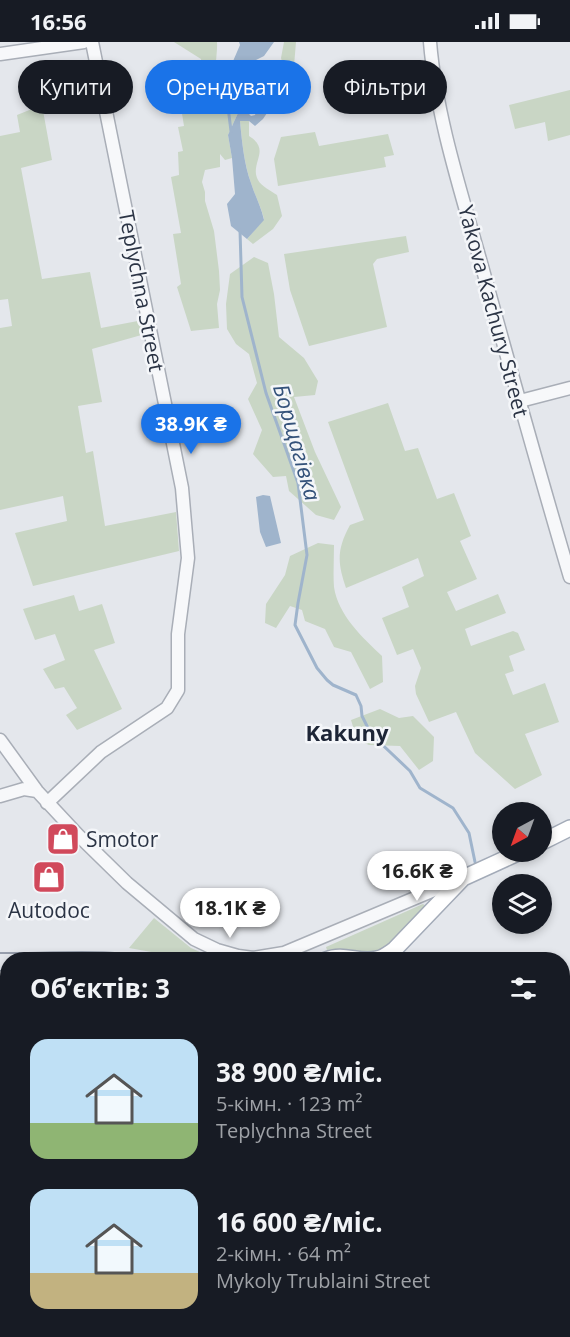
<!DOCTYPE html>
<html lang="uk">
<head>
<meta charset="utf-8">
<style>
  :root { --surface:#171b24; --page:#20242c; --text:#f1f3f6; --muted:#9ea1a6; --accent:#1a73e8 }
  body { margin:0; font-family:"Open Sans",sans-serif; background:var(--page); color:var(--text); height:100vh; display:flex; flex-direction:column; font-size:22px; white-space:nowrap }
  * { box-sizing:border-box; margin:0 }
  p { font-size:20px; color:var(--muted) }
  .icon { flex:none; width:33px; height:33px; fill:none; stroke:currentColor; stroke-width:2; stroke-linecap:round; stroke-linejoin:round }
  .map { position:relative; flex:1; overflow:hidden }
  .sheet { position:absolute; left:0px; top:910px; width:570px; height:386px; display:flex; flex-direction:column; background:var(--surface); border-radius:24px 24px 0 0; box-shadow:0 3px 9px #0003 }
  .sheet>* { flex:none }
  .banner { position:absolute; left:18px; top:18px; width:534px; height:54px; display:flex; gap:12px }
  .needle { width:39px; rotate:221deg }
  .tools { position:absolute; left:492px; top:760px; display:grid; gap:12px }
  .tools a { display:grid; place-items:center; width:60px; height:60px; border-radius:50%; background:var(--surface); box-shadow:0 3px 9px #0003; font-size:30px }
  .price { position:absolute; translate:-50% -51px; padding:0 14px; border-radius:21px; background:#fff; color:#222; font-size:20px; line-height:39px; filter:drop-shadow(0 2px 3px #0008) }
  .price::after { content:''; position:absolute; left:50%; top:36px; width:18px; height:14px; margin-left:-9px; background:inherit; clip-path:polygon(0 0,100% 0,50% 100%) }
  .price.selected { background:var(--accent); color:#fff }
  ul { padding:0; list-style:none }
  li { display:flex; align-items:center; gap:18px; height:150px; padding:0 30px }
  li span { display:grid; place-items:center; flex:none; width:168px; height:120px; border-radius:18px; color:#555 }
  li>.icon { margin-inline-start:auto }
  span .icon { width:72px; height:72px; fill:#fffc; stroke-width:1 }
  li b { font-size:26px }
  h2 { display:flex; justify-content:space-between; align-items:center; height:72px; padding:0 30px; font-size:26px }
  .pill { padding:0 21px; border-radius:27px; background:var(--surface); box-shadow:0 3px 9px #0003; font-size:21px; line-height:54px }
  .pill.selected { background:var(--accent); color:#fff }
  .status { display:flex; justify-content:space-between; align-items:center; height:42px; padding:0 30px; background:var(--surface); direction:ltr }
  .status svg { height:16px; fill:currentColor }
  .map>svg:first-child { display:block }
  .built { fill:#d2d6de }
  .green { fill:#c9d6c5 }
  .water { fill:#9fb4cc }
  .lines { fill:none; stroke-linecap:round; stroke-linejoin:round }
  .stream { stroke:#9fb4cc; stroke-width:3 }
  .minor-casing { stroke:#a9aeb7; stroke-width:15 }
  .major-casing { stroke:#a3abb8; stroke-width:18 }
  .minor { stroke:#f7f8fa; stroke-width:12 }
  .major { stroke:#fff; stroke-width:15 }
  .tram { stroke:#7d8696; stroke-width:1.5 }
  .labels { text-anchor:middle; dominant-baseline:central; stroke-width:5; stroke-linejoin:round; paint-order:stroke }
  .street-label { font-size:21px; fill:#2b3445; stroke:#f4f6f9 }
  .poi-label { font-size:21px; fill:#2b3445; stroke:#f4f6f9; text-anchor:start }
  .water-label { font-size:22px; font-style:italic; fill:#34527a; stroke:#f4f6f9 }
  .neighbourhood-label { font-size:22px; font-weight:bold; fill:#1d2536; stroke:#f4f6f9 }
</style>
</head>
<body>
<div class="status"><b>16:56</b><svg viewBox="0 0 49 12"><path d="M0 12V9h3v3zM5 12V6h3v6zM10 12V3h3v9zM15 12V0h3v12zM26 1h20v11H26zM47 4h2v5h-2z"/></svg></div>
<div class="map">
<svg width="570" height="1295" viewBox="0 0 570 1295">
  <rect width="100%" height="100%" fill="#e4e7ec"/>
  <path class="built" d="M7,1020L8,1192L0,1193V1021Z
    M146,1288H486L487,1291L479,1295H143Z"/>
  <path class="green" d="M174,0H217C218,14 211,38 221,49C224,53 231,55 234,57L238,71L228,93L232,116L225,118L220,112V125L205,128L202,140L205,150V159L214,189L219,229L220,248L217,262L219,286L191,289L177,245L181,242L173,192L181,191L171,135L179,133L178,110L183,109L178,85L184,84L178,47L208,40L207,33L202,31L201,17Z
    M284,0H296L293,36L288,41L281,16Z
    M570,48V93L548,99L545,80L515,87L509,63Z
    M42,63L52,118L21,126L42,237L90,230L101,286L143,278L145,292L92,307L102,360L78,364L86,411L93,409L105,484L176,470L179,509L33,544L15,491L67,479L63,454L0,468V286L12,284L8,257L0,258V94L20,90L17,73Z
    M240,79H249V94C272,108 249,121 258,138C261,144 271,149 277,153L282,174L273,187L253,202L247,197L264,177C261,164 255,154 251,141C244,121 242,100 240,79Z
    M315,90L319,104L388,92L394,113L384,115L386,125L278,144L274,117L281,95Z
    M406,194L409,210L377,217L373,222L387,285L309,304L290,248L284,212Z
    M254,215L268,221L274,252L279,295L304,316L318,339L315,353L294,355L315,410L341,465L334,478L316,473L289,449L286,434L273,435L253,412L262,388L248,357L257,341L249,312L236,302L227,287L226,262L230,232Z
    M388,361L405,409L418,406L437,457L454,451L471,494L460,499L477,537L447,550L456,569L498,552L506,571L465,587L471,604L513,589L518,591L525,608L509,614L514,629L505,632L513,653L545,641L559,680L525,692L542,733L515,747L475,711L456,670L429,680L416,652L415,644L421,626L413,607L397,613L382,576L409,565L402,545L424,534L418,516L346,546C337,520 337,507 350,483L364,478L328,380Z
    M318,501L334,503C334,517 333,532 334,545C338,573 363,596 382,614L383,640L370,647L351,610L334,605L325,587L305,579L302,568L290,564L276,586L265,581L266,562L285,533L290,514Z
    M74,553L79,569L102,562L115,601L94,608L122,667L77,688L66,673L77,666L64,645L55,647L43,627L65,618L55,592L35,598L23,567Z
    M380,667L399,676L413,674L434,695L433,719L419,728L400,704L369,703L357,698L351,678Z
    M423,862L426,864C414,876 390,908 373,909C358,911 343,905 327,908L326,905Z
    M154,876L191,906L218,918H196L129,906Z
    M563,1159L570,1164V1204L563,1197Z
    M446,1288L465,1289L451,1295H363L360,1289Z"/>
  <path class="water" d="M239,0H274L264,14L252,20L249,26L254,32C251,47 236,61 251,74L255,73L261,52L264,50L275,59L263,77L255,84L249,79H240C242,100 244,122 251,141C255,154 261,164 264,178L247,197L231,184L227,162L235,152L232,116L228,93L238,71L234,57L220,49L219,46L227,33L240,3Z
    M263,453L270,454L281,501L266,505L260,490L256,455Z"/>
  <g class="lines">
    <path class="stream" d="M229,51L227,57L231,89
      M240,188L242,255L266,351L298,441L307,513L298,561L295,583L317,626L327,638L333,643L356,653L361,664L362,674L371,692L410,729L420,746L453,766L469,791L475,820"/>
    <defs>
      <path id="minor" d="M430,0C436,73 461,150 481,221C510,326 539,430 570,535
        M0,12L84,0
        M520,359L570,346
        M0,698L37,749L79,794L127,841L194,897L217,908L238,914L253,916L284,911L458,838
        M0,754L24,747L37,749
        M47,761L101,710L167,666L178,648V592L188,516L182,446L92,0
        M562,989L570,998
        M562,1129L570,1135"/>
      <path id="major" d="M542,800L570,786
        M326,918C344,910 359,922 377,917C383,916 388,912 394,908
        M387,918L395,907L463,836L520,810
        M0,937L8,936"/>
    </defs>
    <use href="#minor" class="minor-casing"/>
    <use href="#major" class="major-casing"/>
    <use href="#minor" class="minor"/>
    <use href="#major" class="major"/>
    <path class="tram" d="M0,911C59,911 120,906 179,918
      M562,1017L570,1029
      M562,1112L570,1117"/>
  </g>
  <defs>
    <symbol id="shop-square" viewBox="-11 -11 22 22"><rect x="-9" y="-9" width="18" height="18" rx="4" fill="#d1495b" stroke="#f4f6f9"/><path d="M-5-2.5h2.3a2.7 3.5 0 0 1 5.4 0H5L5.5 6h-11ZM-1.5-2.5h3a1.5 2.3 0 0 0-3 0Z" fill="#fff"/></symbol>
  </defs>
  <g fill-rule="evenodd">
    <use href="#shop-square" x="44" y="778" width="38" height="38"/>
    <use href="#shop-square" x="30" y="816" width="38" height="38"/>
  </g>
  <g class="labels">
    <g class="street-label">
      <text transform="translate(142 249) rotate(79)">Teplychna Street</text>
      <text transform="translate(494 269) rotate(75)">Yakova Kachury Street</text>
    </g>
    <g class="poi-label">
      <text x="86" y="797">Smotor</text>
      <text x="49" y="868" text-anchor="middle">Autodoc</text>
    </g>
    <g class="water-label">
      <text transform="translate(298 400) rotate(74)">Борщагівка</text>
    </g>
    <g class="neighbourhood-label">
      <text x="347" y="690">Kakuny</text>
    </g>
  </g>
</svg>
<div class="tools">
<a><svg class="needle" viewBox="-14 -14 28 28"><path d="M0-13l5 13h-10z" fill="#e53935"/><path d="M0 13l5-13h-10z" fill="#9ea1a6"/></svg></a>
<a><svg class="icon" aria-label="layers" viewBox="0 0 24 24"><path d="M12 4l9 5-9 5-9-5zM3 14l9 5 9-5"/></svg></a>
</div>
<b class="price selected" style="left:191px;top:413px">38.9K ₴</b>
<b class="price" style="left:417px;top:860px">16.6K ₴</b>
<b class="price" style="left:230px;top:897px">18.1K ₴</b>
<div class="banner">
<a class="pill">Купити</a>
<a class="pill selected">Орендувати</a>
<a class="pill">Фільтри</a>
</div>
<section class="sheet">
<h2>Об’єктів: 3<svg class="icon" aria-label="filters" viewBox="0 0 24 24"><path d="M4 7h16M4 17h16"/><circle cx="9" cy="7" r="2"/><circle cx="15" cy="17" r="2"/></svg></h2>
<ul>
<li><span style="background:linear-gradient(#bfe0f5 70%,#8fb573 0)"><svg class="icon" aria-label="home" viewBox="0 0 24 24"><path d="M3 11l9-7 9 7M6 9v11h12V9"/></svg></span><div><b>38 900 ₴/міс.</b><p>5-кімн. · 123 m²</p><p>Teplychna Street</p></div></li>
<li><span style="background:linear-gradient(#bfe0f5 70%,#c2b280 0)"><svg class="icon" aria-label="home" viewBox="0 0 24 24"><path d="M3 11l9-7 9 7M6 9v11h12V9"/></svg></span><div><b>16 600 ₴/міс.</b><p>2-кімн. · 64 m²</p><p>Mykoly Trublaini Street</p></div></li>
</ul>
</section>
</div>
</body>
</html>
